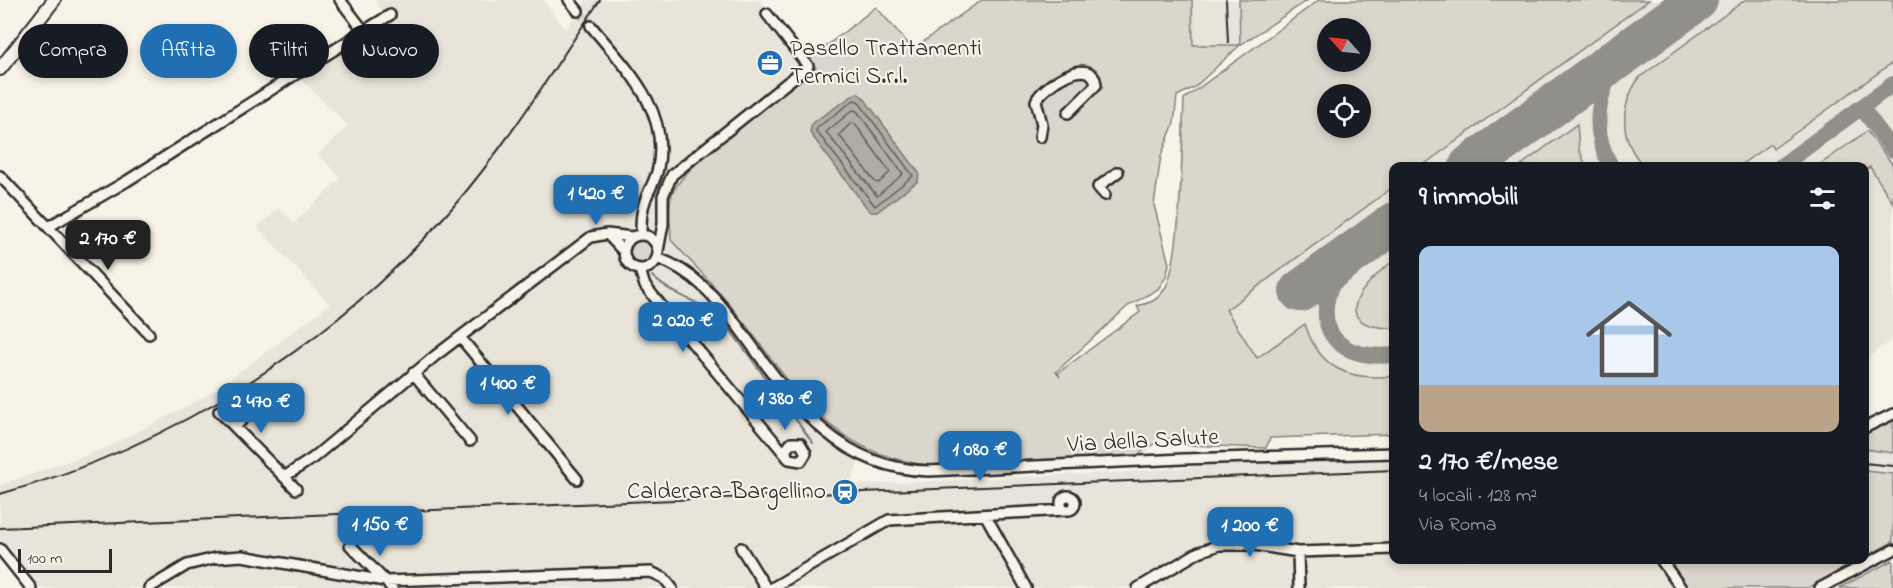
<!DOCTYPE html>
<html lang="it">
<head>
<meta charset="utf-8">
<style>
  :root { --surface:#171b24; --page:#20242c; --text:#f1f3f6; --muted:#9ea1a6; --line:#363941; --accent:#1f6fb2 }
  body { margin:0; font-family:"Indie Flower",sans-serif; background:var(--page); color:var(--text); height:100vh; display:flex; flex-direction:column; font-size:22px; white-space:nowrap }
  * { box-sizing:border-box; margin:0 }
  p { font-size:20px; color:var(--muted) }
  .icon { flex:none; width:33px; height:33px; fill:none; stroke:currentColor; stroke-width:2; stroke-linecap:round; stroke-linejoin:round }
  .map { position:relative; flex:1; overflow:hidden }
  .drawer { position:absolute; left:1389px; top:162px; width:480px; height:402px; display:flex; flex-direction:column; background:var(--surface); border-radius:12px; box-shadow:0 3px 9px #0003 }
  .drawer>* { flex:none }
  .guide { position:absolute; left:18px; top:24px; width:570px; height:54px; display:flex; gap:12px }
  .needle { width:39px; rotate:297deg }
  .buttons { position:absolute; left:1317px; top:18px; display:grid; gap:12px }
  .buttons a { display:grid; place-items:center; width:54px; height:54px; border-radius:50%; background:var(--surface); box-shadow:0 3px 9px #0003; font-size:30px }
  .scale { position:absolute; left:18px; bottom:15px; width:94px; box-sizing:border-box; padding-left:6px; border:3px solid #2b2b2b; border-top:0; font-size:16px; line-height:21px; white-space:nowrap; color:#2b2b2b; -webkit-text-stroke:4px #f7f3e8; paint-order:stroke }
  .price { position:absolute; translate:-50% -51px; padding:0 14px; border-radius:12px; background:var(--accent); color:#fff; font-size:20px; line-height:39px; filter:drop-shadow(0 2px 3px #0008) }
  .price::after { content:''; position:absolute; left:50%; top:36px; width:18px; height:14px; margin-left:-9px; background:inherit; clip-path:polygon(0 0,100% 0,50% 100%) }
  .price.active { background:#222; color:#fff }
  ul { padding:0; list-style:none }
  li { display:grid; align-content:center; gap:12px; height:318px; padding:0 30px }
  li+li { border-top:2px solid var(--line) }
  li span { display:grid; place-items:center; height:186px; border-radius:12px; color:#555 }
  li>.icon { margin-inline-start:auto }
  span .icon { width:108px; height:108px; fill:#fffc; stroke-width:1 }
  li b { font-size:26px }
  h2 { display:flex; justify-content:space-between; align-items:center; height:72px; padding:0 30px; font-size:26px }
  .tag { padding:0 21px; border-radius:27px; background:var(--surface); box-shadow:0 3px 9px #0003; font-size:21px; line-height:54px }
  .tag.active { background:var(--accent); color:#fff }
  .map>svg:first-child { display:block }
  .built { fill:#e8e4da; fill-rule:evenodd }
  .green { fill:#dad6cc; stroke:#82807c; stroke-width:1.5; fill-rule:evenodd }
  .water { fill:#afaca4; stroke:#7a7874; stroke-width:1.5 }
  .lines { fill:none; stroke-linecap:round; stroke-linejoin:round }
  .shore { stroke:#605f5b; stroke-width:1.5 }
  .stream { stroke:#7a7874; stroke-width:2 }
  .taxiway { stroke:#918f8a; stroke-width:16 }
  .runway { stroke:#918f8a; stroke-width:42 }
  .minor-tunnel { stroke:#cecbc2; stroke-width:9; stroke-dasharray:9 4.5; stroke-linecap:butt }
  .minor-casing { stroke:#2b2b2b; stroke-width:14 }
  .major-casing { stroke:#2b2b2b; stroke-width:16 }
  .minor { stroke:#f7f3e8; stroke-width:9 }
  .major { stroke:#f7f3e8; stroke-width:12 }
  .rail { stroke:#2b2b2b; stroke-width:2 }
  .labels { text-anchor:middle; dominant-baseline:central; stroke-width:4.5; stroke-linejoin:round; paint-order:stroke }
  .poi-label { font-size:24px; fill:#2b2b2b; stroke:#f7f3e8; text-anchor:start }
  .street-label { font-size:24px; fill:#2b2b2b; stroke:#f7f3e8 }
</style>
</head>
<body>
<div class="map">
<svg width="1893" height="588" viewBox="0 0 1893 588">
  <rect width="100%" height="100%" fill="#f7f3e8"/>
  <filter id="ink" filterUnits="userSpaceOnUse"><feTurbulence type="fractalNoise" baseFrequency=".0167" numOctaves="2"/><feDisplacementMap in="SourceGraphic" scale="12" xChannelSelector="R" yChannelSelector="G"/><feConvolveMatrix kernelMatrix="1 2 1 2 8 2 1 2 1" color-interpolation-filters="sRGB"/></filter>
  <g filter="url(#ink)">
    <path class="built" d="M375,0H543L566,30L575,16L578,19L585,8L583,5L586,0H760L816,68L704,155L680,181L671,198V240L723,296L801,400L832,428L864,446L850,485L1126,472L1239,463L1393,460L1394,560H1669L1688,588H25L0,550V485L101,450L180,410L218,388L330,304L257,227L279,208L294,223L341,178L318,154L348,126L299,77L389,22Z
      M1192,0H1239L1240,45H1193Z
      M1319,0H1893V339L1865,360L1864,166H1394L1393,434L1270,438L1266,448L1187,445L1184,439H1161L1136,456L1120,457L1058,373L1140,312L1137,306L1156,301L1170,280L1175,254L1184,99ZM1328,28H1360V62H1328ZM1328,94H1360V128H1328Z
      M1864,449L1893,453V474L1865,471Z"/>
    <path class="green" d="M982,0H1192L1193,45H1240L1239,0H1308L1240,45L1195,87L1177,96L1174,123L1161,156L1154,205L1169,264L1166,277L1158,289L1128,306L1056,372L1060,377L1058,373L1140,312L1137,306C1149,303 1157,301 1164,290C1182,264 1182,138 1184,99L1319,0H1649L1422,166H1394L1393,187L1226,310L1257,358L1305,324C1319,369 1349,381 1393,376V434L1270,438L1266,448L1187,445L1184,439H1161L1136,456L936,466C818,456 791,375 723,297C707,277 688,259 671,240C671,227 668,211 671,198C676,167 787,91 816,68L810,59L876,7L913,49ZM1328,28H1360V62H1328ZM1328,94H1360V128H1328Z
      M1745,0H1893V62L1773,149L1770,144L1739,166H1644C1619,141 1619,105 1640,77Z
      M1577,124L1579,149L1586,166H1520Z
      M1867,131L1893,165V203L1870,167L1865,170L1864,166H1818Z
      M630 252a11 11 0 1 1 22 0a11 11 0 1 1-22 0Z
      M1393,261V328C1326,327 1362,284 1393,261Z
      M1893,420V453L1865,449V433Z
      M1865,471L1893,474V542L1865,557Z
      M1669,560H1861L1808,588H1688Z
      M1893,560V588H1839Z"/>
    <path class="water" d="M857,93L863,97L919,173L918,181L877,212H871L867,208L810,133L812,123Z"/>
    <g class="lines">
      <path class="shore" d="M854,100L858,101L913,176L875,206L816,131L818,127Z
        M853,110L857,111L903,174L877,196L826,132Z
        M851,123L855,124L890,172L879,183L875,182L839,135Z"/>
      <path class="stream" d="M652,276C672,296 702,301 723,320L813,443"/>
      <path class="taxiway" d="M1862,108L1893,150
        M1611,166C1587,125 1599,75 1635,46
        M1781,166L1893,84
        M1354,252C1308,301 1316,363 1394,355"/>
      <path class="runway" d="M1470,166L1697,0
        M1300,291L1394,223"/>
      <path class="minor-tunnel" d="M578,11L591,26"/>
      <defs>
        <path id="minor" d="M569,0L578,11
          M591,26C625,67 670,109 658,168C656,179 650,188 646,198C641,210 641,222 641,235
          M364,31L390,15
          M1040,137L1042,124L1036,101C1043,85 1093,53 1096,85L1068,113
          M0,176L149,334
          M1105,195L1098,187L1118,172
          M48,227L127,181L364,31L340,0
          M624 252a17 17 0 1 1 34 0a17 17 0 1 1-34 0Z
          M623,251L607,234L632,237
          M658,251L663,224V196L672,175L808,66L767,14
          M657,258C693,270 717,299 739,328C790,397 833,468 928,471L1183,459L1394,453
          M640,270L645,286L789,459L801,461L806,453L800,443H791L786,450L787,457
          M460,337L577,479
          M413,373L470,441
          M219,411L296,489
          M235,427L245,417
          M1864,428L1893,414
          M284,477L313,458L435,356L591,237L607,234
          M1061 503a7 7 0 1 1 14 0a7 7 0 1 1-14 0Z
          M986,516L1026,588
          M350,545L392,588
          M741,548L766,588
          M0,549L31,588
          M1298,552L1299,588
          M1661,560L1681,588
          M149,588L187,565L215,558L242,556L385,581L651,572L664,578L672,588
          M772,588L889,520L1065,510
          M1138,588L1199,552L1219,545H1254L1298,552L1394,549
          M1820,588L1893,550"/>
        <path id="major" d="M0,69L54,0"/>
      </defs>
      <use href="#minor" class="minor-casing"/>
      <use href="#major" class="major-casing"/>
      <use href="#minor" class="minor"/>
      <use href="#major" class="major"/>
      <path class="rail" d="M1226,0L1228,42
        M1864,463L1893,466
        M0,494C174,446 335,343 453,207C508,143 553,70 600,0
        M0,528L1394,470"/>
    </g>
  </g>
  <defs>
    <symbol id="office-disc" viewBox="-11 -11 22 22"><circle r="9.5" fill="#1f6fb2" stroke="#f7f3e8"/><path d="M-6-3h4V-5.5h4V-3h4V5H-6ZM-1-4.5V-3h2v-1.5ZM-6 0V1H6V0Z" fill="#fff"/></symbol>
    <symbol id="station-disc" viewBox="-11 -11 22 22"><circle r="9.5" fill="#1f6fb2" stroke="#f7f3e8"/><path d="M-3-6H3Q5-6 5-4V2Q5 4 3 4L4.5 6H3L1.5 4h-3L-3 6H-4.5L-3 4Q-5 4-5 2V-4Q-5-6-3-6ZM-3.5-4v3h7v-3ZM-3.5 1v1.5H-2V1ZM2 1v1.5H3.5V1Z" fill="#fff"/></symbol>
  </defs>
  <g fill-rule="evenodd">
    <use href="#office-disc" x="755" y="48" width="30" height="30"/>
    <use href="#station-disc" x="830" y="477" width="30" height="30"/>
  </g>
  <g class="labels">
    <g class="poi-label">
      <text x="790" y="49">Pasello Trattamenti<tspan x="790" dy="28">Termici S.r.l.</tspan></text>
      <text x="826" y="492" text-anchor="end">Calderara-Bargellino</text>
    </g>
    <g class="street-label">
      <text transform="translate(1143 442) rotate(-3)">Via della Salute</text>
    </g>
  </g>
</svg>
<div class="buttons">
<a><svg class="needle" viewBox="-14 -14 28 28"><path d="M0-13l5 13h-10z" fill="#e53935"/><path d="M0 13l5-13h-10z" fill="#9ea1a6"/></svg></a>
<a><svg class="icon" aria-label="locate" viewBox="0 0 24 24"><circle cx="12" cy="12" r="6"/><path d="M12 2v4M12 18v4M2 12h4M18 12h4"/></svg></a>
</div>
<div class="scale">100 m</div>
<b class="price" style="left:596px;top:226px">1 420 €</b>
<b class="price active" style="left:108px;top:271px">2 170 €</b>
<b class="price" style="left:683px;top:353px">2 020 €</b>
<b class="price" style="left:508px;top:416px">1 400 €</b>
<b class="price" style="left:785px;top:431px">1 380 €</b>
<b class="price" style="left:261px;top:434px">2 470 €</b>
<b class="price" style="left:980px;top:482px">1 080 €</b>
<b class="price" style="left:380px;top:557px">1 150 €</b>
<b class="price" style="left:1250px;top:558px">1 200 €</b>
<div class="guide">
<a class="tag">Compra</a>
<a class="tag active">Affitta</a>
<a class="tag">Filtri</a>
<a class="tag">Nuovo</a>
</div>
<section class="drawer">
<h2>9 immobili<svg class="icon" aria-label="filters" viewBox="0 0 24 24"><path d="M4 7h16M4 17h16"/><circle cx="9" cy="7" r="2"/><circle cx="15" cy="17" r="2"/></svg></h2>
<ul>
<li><span style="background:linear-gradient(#a9c7e8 75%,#b9a48a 0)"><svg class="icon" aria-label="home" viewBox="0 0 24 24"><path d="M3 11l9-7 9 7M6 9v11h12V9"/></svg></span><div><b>2 170 €/mese</b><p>4 locali · 128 m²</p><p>Via Roma</p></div></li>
</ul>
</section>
</div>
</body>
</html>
